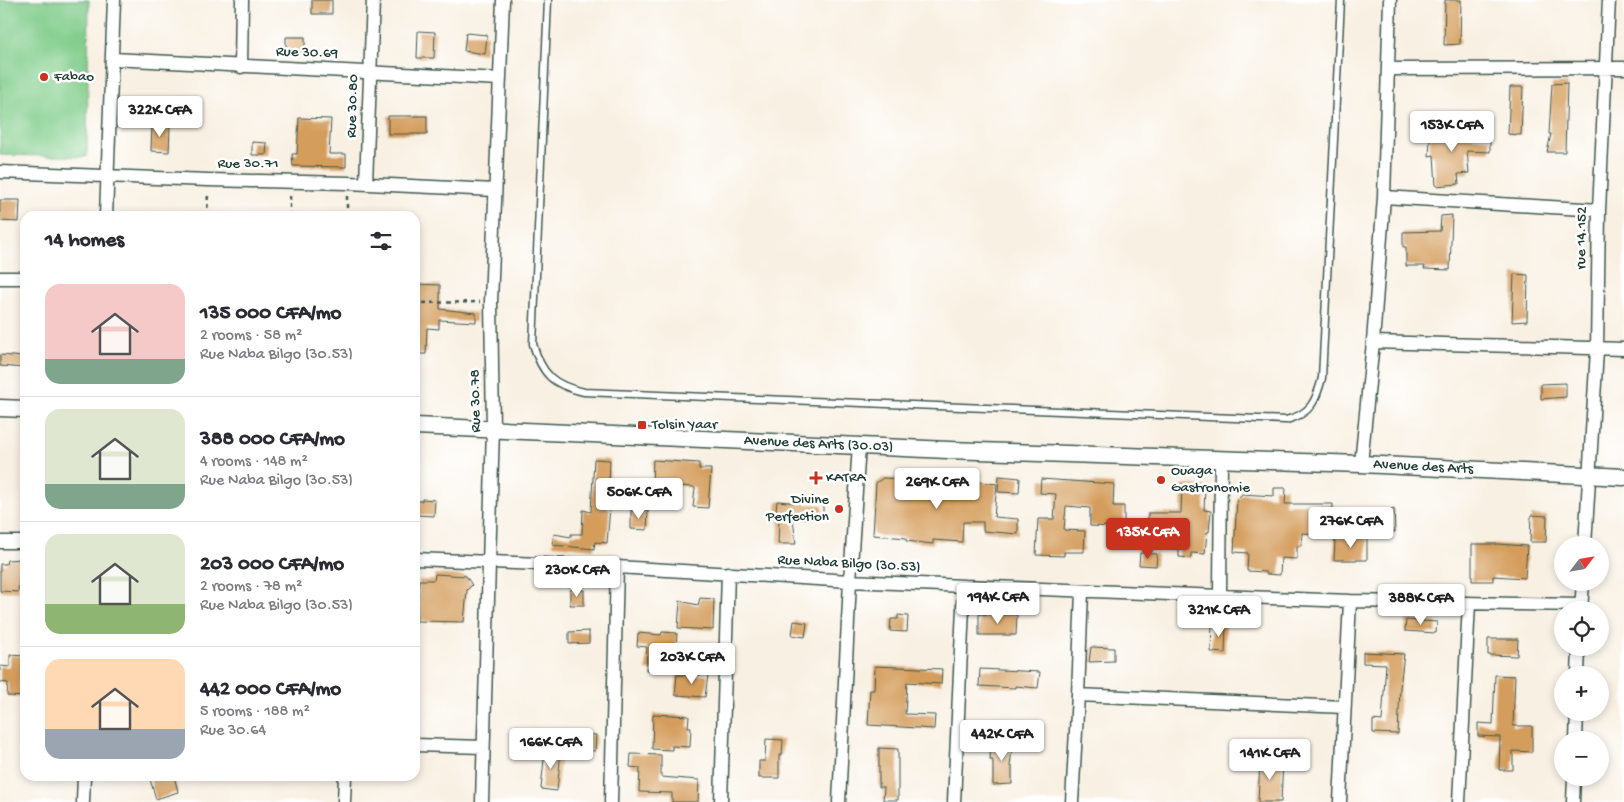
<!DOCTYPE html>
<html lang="en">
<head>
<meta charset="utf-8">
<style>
  :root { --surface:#fff; --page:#f2f2f3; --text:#2b2b33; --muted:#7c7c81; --line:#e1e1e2; --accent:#c8321e }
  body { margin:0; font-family:"Gochi Hand",sans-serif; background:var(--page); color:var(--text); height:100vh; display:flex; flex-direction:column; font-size:19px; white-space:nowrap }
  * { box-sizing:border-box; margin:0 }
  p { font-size:16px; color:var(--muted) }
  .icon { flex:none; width:28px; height:28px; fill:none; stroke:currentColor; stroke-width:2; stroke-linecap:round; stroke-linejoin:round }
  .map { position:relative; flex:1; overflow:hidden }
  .drawer { position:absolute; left:20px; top:211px; width:400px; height:570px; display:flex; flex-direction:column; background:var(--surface); border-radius:15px; box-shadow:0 2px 8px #0003 }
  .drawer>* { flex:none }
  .needle { width:32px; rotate:59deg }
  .controls { position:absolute; left:1554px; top:536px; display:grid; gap:10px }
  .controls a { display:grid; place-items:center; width:55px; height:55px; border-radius:50%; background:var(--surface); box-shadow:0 2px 8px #0003; font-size:25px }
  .price { position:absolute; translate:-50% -42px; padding:0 11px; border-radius:5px; background:#fff; color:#222; font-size:16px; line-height:32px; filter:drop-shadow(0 1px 2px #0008) }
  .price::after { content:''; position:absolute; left:50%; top:30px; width:15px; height:11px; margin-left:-8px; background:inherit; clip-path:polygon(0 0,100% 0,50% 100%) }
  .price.on { background:var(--accent); color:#fff }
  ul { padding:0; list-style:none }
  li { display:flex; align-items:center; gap:15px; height:125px; padding:0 25px }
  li+li { border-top:1px solid var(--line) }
  li span { display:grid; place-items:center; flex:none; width:140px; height:100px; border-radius:15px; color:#555 }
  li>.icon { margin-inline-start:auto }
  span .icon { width:60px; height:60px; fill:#fffc; stroke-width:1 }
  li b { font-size:21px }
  h2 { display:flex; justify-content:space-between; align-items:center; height:60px; padding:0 25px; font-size:21px }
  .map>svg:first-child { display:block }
  .green { fill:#80cc8a; stroke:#50845f }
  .building { fill:#d49d5c }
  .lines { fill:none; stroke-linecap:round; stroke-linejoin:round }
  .service-casing { stroke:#40584e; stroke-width:9 }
  .minor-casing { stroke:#40584e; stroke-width:15 }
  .tertiary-casing { stroke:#40584e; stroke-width:19 }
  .path { stroke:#40584e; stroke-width:2.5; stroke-dasharray:4 4; stroke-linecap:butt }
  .service { stroke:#fff; stroke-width:6 }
  .minor { stroke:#fff; stroke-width:12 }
  .tertiary { stroke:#fff; stroke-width:16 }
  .poi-dot { fill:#c8321e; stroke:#fff; stroke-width:2 }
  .labels { text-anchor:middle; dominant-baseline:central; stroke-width:5; stroke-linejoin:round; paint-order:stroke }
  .street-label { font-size:15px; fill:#1f3d34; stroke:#fff }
  .poi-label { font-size:15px; fill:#1f3d34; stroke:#fff; text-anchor:start }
</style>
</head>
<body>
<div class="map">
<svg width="1624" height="802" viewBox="0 0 1624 802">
  <rect width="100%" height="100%" fill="#fff"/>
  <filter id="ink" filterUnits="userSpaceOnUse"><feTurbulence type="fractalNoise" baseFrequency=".02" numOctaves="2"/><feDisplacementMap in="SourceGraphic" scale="10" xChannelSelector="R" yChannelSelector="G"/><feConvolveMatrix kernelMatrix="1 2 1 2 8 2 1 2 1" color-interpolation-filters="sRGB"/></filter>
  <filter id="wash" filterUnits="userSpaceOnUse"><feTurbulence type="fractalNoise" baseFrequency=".0096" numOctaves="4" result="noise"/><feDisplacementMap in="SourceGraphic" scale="20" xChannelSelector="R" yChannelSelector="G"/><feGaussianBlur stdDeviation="1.12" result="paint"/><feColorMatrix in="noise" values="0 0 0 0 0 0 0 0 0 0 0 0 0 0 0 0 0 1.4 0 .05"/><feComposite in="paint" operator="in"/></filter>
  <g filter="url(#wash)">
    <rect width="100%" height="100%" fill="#f8f0e2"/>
    <path class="green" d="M0,0H89L87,157L0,155Z"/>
    <g id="blocks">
      <path class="building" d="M312,0H332V14H312Z
        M1445,0H1461L1460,44L1444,45Z
        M418,31L435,32L434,58H417Z
        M466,33L487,35L485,54L464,51Z
        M286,37H305V54H286Z
        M1567,83L1565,152H1547L1551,134H1549L1552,84Z
        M1510,87H1523L1521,135L1508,134Z
        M388,116H427V134H388Z
        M299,118L331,119L329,154H346V167L293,166L292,154H297Z
        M1431,122L1449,123L1448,134L1490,139V152L1467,151L1469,173L1458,174L1459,184L1436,186L1434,155L1429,156Z
        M152,125L170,126L169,152L151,151Z
        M252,142L267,143L266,155H252Z
        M0,200H20L19,222L0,221Z
        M1452,215L1450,270L1424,269L1425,266H1406V247H1403V232L1440,231L1441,216Z
        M1514,274L1528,275L1527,321L1512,322Z
        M415,284L440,285V309L476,313V322L439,320V329L427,328L426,354H415Z
        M0,355L25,357V368L0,366Z
        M1566,383V397L1541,399V384Z
        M594,459L610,460L608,509L610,508L607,543L595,542L594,549L553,545L554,534L571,537V534H582L583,510L591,512Z
        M653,460L699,463V469H711L708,508L693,507L695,488L693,487L652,484Z
        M935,473L963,474V480L997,484L994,517L1018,519V534L983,531V522H963L962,542L933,540V544L906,541V538L873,535L876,483L883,478L904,479L903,497L933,499Z
        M999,476L1020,478L1019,493L998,492Z
        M1041,479L1114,484L1113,506H1124V526H1113V527L1090,526V508L1066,506L1064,530L1085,531L1084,552H1064V556L1036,555L1038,519H1054L1056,494L1040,493Z
        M1182,485L1205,486L1204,510L1211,511L1209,532H1207L1205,554L1191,553V558L1179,557V549L1150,547L1151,529H1148V513H1181Z
        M1274,488H1286L1285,504H1333L1331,535L1302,533L1301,546H1297V559L1281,558L1280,575L1266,574V572L1247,571L1248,553L1234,552L1237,499L1242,494L1274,496Z
        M422,499L435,500L434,516L415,515V501H422Z
        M777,501L823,505V518L793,519L796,544H778L779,519H775Z
        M1394,509L1395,532L1370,533V515Z
        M631,510H648L647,530L631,529Z
        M1531,515L1547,516L1546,542H1530Z
        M1335,537L1367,538V560H1334Z
        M1472,544H1498L1527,546L1525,578L1493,576V581H1472Z
        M1140,553L1157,554L1156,566L1139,565Z
        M21,559L18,592L0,591V564H6L7,560Z
        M435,574L466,576L472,585L467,590L464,622L416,621L419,580H434Z
        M570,590H584V605H570Z
        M700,598L714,599L713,630L678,628L680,601L698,605Z
        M979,614L1017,615L1016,635H979Z
        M898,615L908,616L907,632L890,631L891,619H898Z
        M1406,620L1437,622L1436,633L1405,631Z
        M794,621L807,623L805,637L792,635Z
        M1212,623L1226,624L1225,653L1211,652Z
        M589,631V643L569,644V632Z
        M662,632L677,633L676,648L662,646L660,671L646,670L647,647L637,646L638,633L661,635Z
        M1488,639H1518L1517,656L1488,655Z
        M1091,647L1114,648V661L1089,662Z
        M1363,652L1404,654L1400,688L1398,734L1373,733V720L1382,721L1386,664L1363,663Z
        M10,655L25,656V697L7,696L8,683L0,682V666L10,667Z
        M875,666L942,669L941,684L907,682L905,714L935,715L934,729L868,725L870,690H874Z
        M980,669L1040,672L1038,688L1015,686V688L979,686Z
        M677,675H708L705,697L675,695Z
        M1495,675L1515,676L1513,726H1532V752L1513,751V770H1499L1500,737L1478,736V723L1493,724Z
        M653,714L689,716L688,727H691L690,747L672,746V750L652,749Z
        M584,734L596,735L595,751L583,750Z
        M766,739L783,740L782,755H779V778H759V761H765Z
        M991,739L1013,741L1010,766H1012V784L993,785V760H990Z
        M879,748L898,749V800H883L884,787H879Z
        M545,749L561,750L557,791L541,789Z
        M631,754L661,755V777L699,780L698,802H672V793L639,792L640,768L630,767Z
        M1260,759L1283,760L1281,802H1258Z
        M149,776H174L178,792L156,799Z"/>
    </g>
  </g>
  <g filter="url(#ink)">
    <use href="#blocks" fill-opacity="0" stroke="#40584e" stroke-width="1"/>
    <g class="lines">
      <defs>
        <path id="service" d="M548,0L533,344C542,375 553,385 584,392L1286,420C1311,414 1316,401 1322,378L1341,0"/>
        <path id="minor" d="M113,59L500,79
          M241,67L242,0
          M1388,69L1624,68
          M0,172L208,180L348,183L495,190
          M366,183L373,0
          M1384,197L1599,210
          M106,216L114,0
          M0,278H25
          M1373,342L1624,349
          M1361,464L1373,342L1384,197L1390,0
          M0,542H25
          M1585,545L1597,350L1599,210L1609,0
          M415,559L617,567L850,581L964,586L1350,601L1581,605
          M1220,595L1221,459
          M1581,610L1583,582
          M1578,675L1579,648
          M1078,695L1344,707
          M1576,740L1577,712
          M415,745L483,747
          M83,802L84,776
          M344,802L345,776
          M482,802L493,428L491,302L503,0
          M611,802L617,567
          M721,802L728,573
          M839,802L850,581L859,445
          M954,802L964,586
          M1072,802L1078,695L1082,591
          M1340,802L1350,601
          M1459,802L1469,603
          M1573,802L1574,778"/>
        <g id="tertiary">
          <path d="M0,408L25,409"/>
          <path id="s1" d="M415,426L948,450L1361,464L1624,477"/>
        </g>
      </defs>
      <use href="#service" class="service-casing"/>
      <use href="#minor" class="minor-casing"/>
      <use href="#tertiary" class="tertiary-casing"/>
      <path class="path" d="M207,216L208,193
        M290,216V195
        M347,216V195
        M415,303L480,302"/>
      <use href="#service" class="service"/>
      <use href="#minor" class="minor"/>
      <use href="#tertiary" class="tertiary"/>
    </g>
  </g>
  <g class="poi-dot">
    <circle cx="44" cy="77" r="5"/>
    <rect x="637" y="420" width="10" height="10" rx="2.5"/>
    <path d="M813.5 470.5h5v5h5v5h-5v5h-5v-5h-5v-5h5z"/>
    <circle cx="1161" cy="480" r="5"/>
    <circle cx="839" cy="509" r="5"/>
  </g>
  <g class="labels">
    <g class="street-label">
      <text transform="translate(307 53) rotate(2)">Rue 30.69</text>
      <text transform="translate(353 106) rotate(-88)">Rue 30.80</text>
      <text x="248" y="164">Rue 30.71</text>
      <text transform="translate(1582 238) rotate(-89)">rue 14.152</text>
      <text transform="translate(476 401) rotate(-91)">Rue 30.78</text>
      <text stroke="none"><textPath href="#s1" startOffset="404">Avenue des Arts (30.03)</textPath></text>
      <text stroke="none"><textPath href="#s1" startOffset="1009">Avenue des Arts</textPath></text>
      <text transform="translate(849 564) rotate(3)">Rue Naba Bilgo (30.53)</text>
    </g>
    <g class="poi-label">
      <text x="54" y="77">Fabao</text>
      <text x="652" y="425">Tolsin Yaar</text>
      <text x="1171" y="471">Ouaga<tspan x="1171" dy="17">Gastronomie</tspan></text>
      <text x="826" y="478">KATRA</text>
      <text x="829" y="500" text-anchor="end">Divine<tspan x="829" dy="17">Perfection</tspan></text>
    </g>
  </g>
</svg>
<div class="controls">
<a><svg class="needle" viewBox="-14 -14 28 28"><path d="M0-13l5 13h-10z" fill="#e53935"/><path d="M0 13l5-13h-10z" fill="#7c7c81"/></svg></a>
<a><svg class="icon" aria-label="locate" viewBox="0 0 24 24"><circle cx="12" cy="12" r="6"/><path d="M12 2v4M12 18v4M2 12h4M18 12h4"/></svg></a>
<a>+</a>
<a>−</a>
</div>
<b class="price" style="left:160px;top:138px">322K CFA</b>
<b class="price" style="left:1452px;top:153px">153K CFA</b>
<b class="price" style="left:937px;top:510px">269K CFA</b>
<b class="price" style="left:639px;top:520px">506K CFA</b>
<b class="price" style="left:1351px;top:549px">276K CFA</b>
<b class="price on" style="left:1148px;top:560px">135K CFA</b>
<b class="price" style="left:577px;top:598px">230K CFA</b>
<b class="price" style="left:998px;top:625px">194K CFA</b>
<b class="price" style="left:1421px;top:626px">388K CFA</b>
<b class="price" style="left:1219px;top:638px">321K CFA</b>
<b class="price" style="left:692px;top:685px">203K CFA</b>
<b class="price" style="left:1002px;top:762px">442K CFA</b>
<b class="price" style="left:551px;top:770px">166K CFA</b>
<b class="price" style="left:1270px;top:781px">141K CFA</b>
<section class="drawer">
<h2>14 homes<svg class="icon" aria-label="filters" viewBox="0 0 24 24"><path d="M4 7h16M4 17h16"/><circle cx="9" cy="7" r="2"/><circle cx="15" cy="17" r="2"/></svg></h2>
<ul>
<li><span style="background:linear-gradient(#f6c9c9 75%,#7fa58c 0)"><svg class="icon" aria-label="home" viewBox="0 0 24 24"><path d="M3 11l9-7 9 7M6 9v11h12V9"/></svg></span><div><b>135 000 CFA/mo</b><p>2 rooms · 58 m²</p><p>Rue Naba Bilgo (30.53)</p></div></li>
<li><span style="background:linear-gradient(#dfe7d0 75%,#7fa58c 0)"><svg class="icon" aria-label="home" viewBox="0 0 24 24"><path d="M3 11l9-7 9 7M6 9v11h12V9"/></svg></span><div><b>388 000 CFA/mo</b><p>4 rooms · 148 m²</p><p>Rue Naba Bilgo (30.53)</p></div></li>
<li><span style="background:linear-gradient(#dfe7d0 70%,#8fb573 0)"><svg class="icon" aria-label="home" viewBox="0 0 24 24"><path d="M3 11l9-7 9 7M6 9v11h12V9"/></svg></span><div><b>203 000 CFA/mo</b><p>2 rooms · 78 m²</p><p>Rue Naba Bilgo (30.53)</p></div></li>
<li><span style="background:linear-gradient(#ffd9b3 70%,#9aa5b1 0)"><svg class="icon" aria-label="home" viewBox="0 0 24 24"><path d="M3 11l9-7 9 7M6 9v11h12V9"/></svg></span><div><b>442 000 CFA/mo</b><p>5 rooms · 188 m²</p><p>Rue 30.64</p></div></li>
</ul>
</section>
</div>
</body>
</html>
